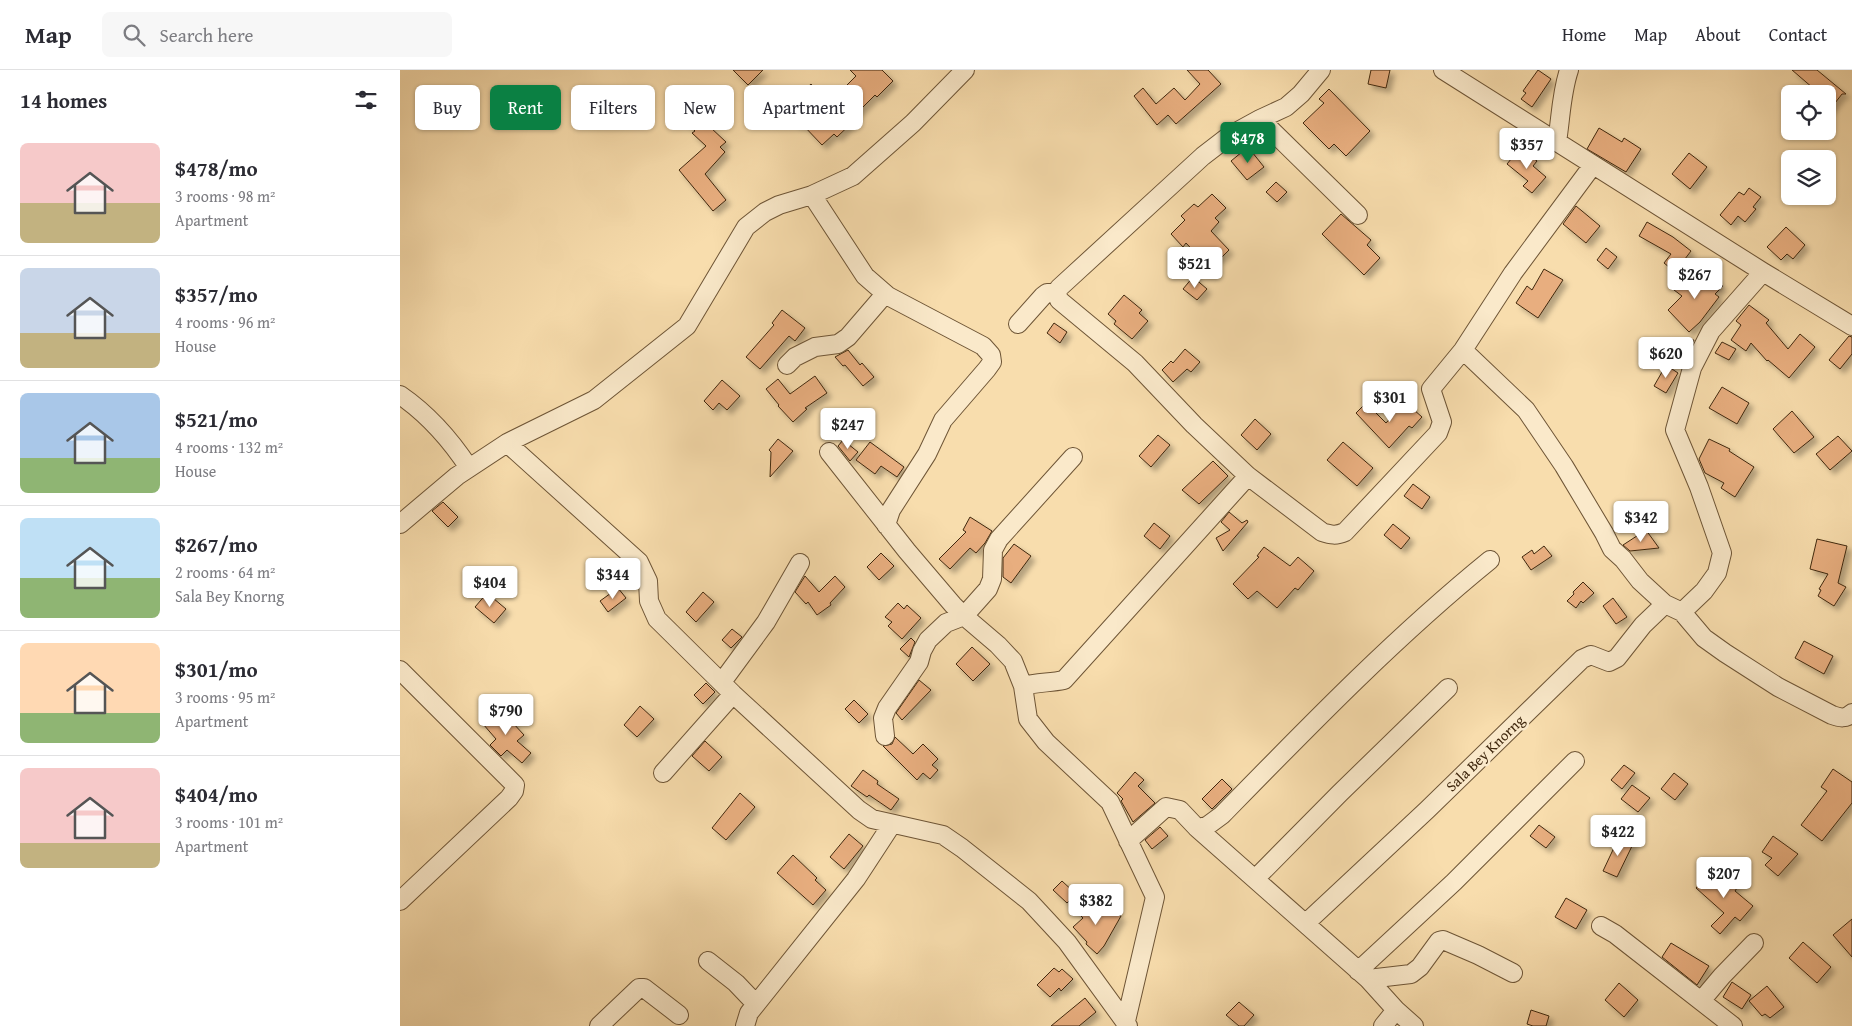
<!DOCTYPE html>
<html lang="en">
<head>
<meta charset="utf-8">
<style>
  :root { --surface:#fff; --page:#f7f7f7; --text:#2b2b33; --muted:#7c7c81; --line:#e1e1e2; --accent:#0b8043 }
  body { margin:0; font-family:"Gentium Book Plus",serif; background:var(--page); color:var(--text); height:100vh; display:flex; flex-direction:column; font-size:19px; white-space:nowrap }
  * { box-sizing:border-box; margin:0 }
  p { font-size:16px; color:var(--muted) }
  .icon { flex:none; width:28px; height:28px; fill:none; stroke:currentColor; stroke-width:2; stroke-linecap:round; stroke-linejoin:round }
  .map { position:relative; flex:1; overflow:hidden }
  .sheet { display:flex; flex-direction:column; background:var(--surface); width:400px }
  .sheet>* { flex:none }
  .guide { position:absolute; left:15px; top:15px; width:475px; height:45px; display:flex; gap:10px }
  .tools { position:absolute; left:1381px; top:15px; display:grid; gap:10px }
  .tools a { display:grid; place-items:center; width:55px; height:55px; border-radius:8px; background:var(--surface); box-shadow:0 1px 4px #0004; font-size:25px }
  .price { position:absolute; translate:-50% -42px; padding:0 11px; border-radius:5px; background:#fff; color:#222; font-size:16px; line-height:32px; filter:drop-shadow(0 1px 2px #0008) }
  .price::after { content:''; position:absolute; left:50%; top:30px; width:15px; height:11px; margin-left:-8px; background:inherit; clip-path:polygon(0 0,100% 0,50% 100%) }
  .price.active { background:var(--accent); color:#fff }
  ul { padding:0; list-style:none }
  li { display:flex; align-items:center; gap:15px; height:125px; padding:0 20px }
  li+li { border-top:1px solid var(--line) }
  li span { display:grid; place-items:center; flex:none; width:140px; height:100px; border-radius:8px; color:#555 }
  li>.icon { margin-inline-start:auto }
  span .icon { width:60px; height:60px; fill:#fffc; stroke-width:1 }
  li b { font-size:21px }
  h2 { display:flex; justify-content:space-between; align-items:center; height:60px; padding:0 20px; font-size:21px }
  .pill { padding:0 18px; border-radius:8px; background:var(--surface); box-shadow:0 1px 4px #0004; font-size:18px; line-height:45px }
  .pill.active { background:var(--accent); color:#fff }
  header { display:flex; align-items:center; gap:30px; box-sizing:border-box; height:70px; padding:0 25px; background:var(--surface); border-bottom:1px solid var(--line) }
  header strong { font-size:24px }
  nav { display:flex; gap:28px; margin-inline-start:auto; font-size:18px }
  .search { width:350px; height:45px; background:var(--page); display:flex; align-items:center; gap:12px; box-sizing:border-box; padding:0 18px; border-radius:8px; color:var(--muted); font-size:19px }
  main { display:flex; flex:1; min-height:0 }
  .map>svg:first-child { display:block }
  .building { fill:#e8ae7f; stroke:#40280e; filter:url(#shadow) }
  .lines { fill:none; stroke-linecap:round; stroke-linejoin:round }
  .minor-casing { stroke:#6e5536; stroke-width:20 }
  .minor { stroke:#fae9ca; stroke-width:18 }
  .labels { text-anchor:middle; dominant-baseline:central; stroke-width:5; stroke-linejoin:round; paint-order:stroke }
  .street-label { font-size:15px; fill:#40280e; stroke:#fae9ca }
</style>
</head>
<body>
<header>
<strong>Map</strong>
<div class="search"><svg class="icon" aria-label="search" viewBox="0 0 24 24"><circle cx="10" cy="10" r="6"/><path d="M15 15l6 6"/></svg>Search here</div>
<nav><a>Home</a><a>Map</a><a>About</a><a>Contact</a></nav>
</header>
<main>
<section class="sheet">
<h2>14 homes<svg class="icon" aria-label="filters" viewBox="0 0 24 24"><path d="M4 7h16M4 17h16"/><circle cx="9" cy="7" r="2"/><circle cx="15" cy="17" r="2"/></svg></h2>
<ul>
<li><span style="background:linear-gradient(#f6c9c9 60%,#c2b280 0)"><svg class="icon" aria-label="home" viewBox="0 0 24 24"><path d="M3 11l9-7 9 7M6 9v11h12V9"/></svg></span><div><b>$478/mo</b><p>3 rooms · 98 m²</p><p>Apartment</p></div></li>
<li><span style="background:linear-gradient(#c9d6e8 65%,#c2b280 0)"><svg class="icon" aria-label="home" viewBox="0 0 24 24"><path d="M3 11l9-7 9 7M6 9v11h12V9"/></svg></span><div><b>$357/mo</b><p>4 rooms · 96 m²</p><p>House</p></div></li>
<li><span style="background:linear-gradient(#a9c7e8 65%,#8fb573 0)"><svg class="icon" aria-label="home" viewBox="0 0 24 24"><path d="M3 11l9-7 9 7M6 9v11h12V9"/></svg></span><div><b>$521/mo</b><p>4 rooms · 132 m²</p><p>House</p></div></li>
<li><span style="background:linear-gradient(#bfe0f5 60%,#8fb573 0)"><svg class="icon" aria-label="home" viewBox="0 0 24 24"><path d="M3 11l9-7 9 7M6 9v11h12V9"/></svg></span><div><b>$267/mo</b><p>2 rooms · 64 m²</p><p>Sala Bey Knorng</p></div></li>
<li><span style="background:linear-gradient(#ffd9b3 70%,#8fb573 0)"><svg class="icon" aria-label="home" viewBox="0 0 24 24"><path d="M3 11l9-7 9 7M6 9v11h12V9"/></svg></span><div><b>$301/mo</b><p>3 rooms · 95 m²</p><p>Apartment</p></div></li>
<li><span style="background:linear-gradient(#f6c9c9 75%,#c2b280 0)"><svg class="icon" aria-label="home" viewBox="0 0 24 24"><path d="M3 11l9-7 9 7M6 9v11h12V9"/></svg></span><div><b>$404/mo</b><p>3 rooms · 101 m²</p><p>Apartment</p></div></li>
</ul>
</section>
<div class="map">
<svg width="1452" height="956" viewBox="0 0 1452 956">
  <defs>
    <filter id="shadow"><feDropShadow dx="4.5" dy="4.5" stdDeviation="2.5" flood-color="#0004"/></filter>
  </defs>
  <rect width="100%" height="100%" fill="#f8ddad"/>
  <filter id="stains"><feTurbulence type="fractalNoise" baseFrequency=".004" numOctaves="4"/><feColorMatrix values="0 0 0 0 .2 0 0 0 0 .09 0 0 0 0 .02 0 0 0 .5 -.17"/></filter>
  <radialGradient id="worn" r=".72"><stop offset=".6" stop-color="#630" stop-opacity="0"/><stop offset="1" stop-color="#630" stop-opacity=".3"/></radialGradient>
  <path class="building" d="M333,0H363L348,15Z
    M450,0H482L493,11L477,27L475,25L454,46L457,48L437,67L434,64L422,75L401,53L398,55L387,44L404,28L400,24L411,14L429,33L456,6Z
    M787,0H808L821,14L776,54L768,45L757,55L734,26L743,18L756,34L774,18L785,30L800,14Z
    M971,0H990L986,18L968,14Z
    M1138,0L1151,9L1132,37L1121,29L1126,23L1123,21Z
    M1392,0H1417L1446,24H1442L1428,42V24H1420Z
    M929,19L970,61L946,86L934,74L929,79L903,53L924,33L919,29Z
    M294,42L326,72L320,77L325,82L305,104L326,130L313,141L279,100L306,76L292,63L295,61L285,51Z
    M1199,58L1222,72L1224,68L1241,79L1226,102L1187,79Z
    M848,77L864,97L847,110L831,91Z
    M1120,78L1137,91L1133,96L1146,107L1132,123L1123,116L1128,111L1107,94Z
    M1289,83L1307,97L1290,119L1272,104Z
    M876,112L887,122L877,132L866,122Z
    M1349,118L1361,127L1353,137L1356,139L1345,152L1338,146L1331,155L1320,145L1339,122L1344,125Z
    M812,124L826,138L815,148L819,152L811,161L829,180L819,190L812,182L802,190L786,173L783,177L771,164L785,150L781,146L794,134L798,137Z
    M1176,136L1200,156L1186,173L1163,154Z
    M941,144L971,170L967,175L980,188L964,205L922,164Z
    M1247,152L1273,167L1291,181L1275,202L1264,193L1271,184L1239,166Z
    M1386,157L1405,175L1393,189L1387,184L1381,190L1367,177Z
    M1206,178L1217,187L1208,199L1197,190Z
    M1144,199L1163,210L1138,248L1116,233L1127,216L1132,220Z
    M1289,200L1304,212L1311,205L1323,216L1315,224L1319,227L1300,252L1289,262L1268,240L1282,226L1274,220Z
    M793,207L807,219L797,230L783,219Z
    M724,225L742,240L739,243L748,251L732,269L714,254L716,251L708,244Z
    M1349,235L1369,250L1366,253L1388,279L1400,264L1415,277L1389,308L1368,290L1367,291L1351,273L1346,281L1331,270L1341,255L1336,251Z
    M382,240L405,258L395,271L389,266L360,299L346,287L374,255L372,253Z
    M654,253L667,262L660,273L647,263Z
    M1449,266L1452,267V284L1440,299L1429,290Z
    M1271,269L1294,270L1288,282L1270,281Z
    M1322,272L1336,279L1329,290L1315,283Z
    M785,279L800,292L791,302L787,299L773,312L762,300L771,291L773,293Z
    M448,280L460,295L462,293L474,307L463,316L445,295L443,296L435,287Z
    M1266,295L1278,303L1266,323L1254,316Z
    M415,306L427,323L405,338L407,339L393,352L378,336L379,335L366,319L378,309L390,324Z
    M322,310L340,326L327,340L319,333L313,340L304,331Z
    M1322,317L1349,333L1337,354L1309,338Z
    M1005,332L1022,347L1012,358L1009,356L989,378L956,343L966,333L986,353Z
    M1392,341L1414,367L1394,383L1373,359Z
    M855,349L871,364L857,380L841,365Z
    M758,365L770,375L751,397L739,386Z
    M1438,366L1452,381L1430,400L1416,384Z
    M378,369L393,381L370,407L371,382L369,380Z
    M1309,369L1330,379L1329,381L1354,397L1335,427L1321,418L1324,413L1305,403L1299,389Z
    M443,370L458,382L450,391L438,376Z
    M470,372L504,397L497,407L481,396L475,404L456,390Z
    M943,372L973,398L957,416L927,390Z
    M813,391L828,406L799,434L782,420Z
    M1013,414L1030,427L1022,439L1004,426Z
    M43,432L58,447L48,457L32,441Z
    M829,442L842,453L847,450L848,452L823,481L816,468L830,460L821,452Z
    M570,447L592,461L585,473L576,483L570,478L550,499L539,489L566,462L563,460Z
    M754,453L770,466L760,479L744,466Z
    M993,454L1010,468L1001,479L984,465Z
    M1246,460L1259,478L1230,481L1223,475Z
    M1417,469L1447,476L1438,513L1446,517L1434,536L1418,526L1421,520L1419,519L1428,504L1410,499Z
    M614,474L631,486L611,513L603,507V488Z
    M1144,476L1152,486L1131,500L1122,487L1132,480L1134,484Z
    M864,477L890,496L898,487L914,501L898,520L895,518L877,538L857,521L848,529L833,514L859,487L857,486Z
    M481,483L494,496L479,510L467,497Z
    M405,506L419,522L435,506L445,517L430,533L431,535L417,545L408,532L406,534L395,522Z
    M1183,512L1194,523L1183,533L1181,531L1176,538L1167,531L1174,524L1173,522Z
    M218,518L226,528L208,542L200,531Z
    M303,522L314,532L296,552L286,542Z
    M87,523L106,539L94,553L75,537Z
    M1213,528L1227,547L1216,554L1203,536Z
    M498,533L504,539L507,535L521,548L502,569L488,556L492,552L485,547Z
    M332,559L342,567L331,578L322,570Z
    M511,568L515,572L509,587L500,579Z
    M1404,571L1433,586L1424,604L1395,588Z
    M572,577L590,594L573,611L556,594Z
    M519,610L531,620L502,650L496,643Z
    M306,613L315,622L303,634L294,625Z
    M454,630L468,644L459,653L445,639Z
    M240,636L254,649L237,667L224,655Z
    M100,639L124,665L117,671L131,683L122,693L107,680L101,686L90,675L96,669L83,654Z
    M495,667L513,684L523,674L538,689L532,695L538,700L530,709L523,703L517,710L483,676L492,674Z
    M305,671L322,687L309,701L292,686Z
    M1224,695L1235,703L1222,719L1211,710Z
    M1433,699L1452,712V733L1422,771L1401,755L1427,721L1421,717Z
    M463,700L478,711L477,714L499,729L491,740L469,725L467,727L451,716Z
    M735,702L744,710L738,716L755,733L733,752L721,731L723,729L717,723Z
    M1274,703L1288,714L1275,730L1261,719Z
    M822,709L832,719L812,739L802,729Z
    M1232,715L1250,728L1238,742L1221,729Z
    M340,723L355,737L326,770L312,758Z
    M1139,755L1155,767L1146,778L1130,766Z
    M760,757L768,766L752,779L745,770Z
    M449,764L463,776L444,799L430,787Z
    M1373,766L1398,784L1378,806L1365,795L1372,788L1362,782Z
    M1219,767L1233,774L1217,807L1203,801Z
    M393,785L417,808L415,810L426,820L413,835L377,803Z
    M1314,798L1337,818L1335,821L1353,836L1340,851L1335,847L1320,864L1311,856L1324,843L1296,818Z
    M662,811L676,824L667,833L653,820Z
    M1166,828L1187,840L1176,859L1155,847Z
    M670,835L699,841L702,836L721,846L704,876L697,884L686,874L687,872L673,857L683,848Z
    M1452,849V887L1433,865Z
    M1403,872L1431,897L1417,913L1389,888Z
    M1271,873L1309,896L1297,915L1262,887Z
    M654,898L659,902L662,899L673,909L661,921L659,918L650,927L637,915Z
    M1332,912L1351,925L1342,939L1323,927Z
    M1219,913L1238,930L1224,947L1205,930Z
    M1367,916L1384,937L1370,948L1365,944L1362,946L1349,931Z
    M685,928L696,942L679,956H651Z
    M839,932L854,945L844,956H839L826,945Z
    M1131,940L1149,946L1146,956H1133L1127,954Z"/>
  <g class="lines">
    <defs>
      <path id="minor" d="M1043,0L1363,202L1452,256
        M860,49L958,145
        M1157,72C1161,47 1161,24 1169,0
        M412,125L465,206L488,226L583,276L591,285L592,292L587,299L543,350L527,384L491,440L486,455
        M657,223L659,230L735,293L794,355L848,406L922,462C931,465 936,466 945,462L1038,363L1042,352L1031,319L1063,280L1113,203L1193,95
        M657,223L659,218L803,86L829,66L860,49L886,37L901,24L921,0
        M618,254L643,226L647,223H657
        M1063,280L1126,340L1164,396L1204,463L1212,479L1223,489L1240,511L1265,534L1282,542L1304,568L1325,583L1378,617L1432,645C1440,648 1446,649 1452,643
        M387,295L395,287L415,277L438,274L448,267L485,224
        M0,325C29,345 50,369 69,398
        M107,373L239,492L248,511L249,531L257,549L333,624L459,740L472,749L543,765L562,778L629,831L667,872L728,956
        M429,382L507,481L553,535L564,546L598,575L613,591L623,616L628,649L646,672L710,732L755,827L726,951
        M0,454L57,406L107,373L194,330L287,256L346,157L365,142L379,135L412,125L453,106L513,53L565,0
        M1282,542L1304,521L1317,503L1322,483L1299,417L1275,360L1292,298L1311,261L1363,202
        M0,600L115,715L114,721L109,728L0,831
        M322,612L366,552L400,493
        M623,616C637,612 650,613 664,610L848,406
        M485,666L483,648L487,638L519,592L522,581L528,570L546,553L564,546L588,519L592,509L593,480L599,469L673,387
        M263,703L333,624
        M797,758L807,756L822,745C908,657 994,568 1090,490
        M728,771L766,737L780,740L797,758L968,909L996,940L983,956
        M855,809L940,723L1048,618
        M906,853L1027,740L1182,589L1191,585L1209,592L1217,588L1243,555L1265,534
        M1201,856L1215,864L1333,956
        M308,891L336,913L356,934
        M958,901L1054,812L1175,691
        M968,909L1011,904L1020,897L1039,871L1043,870L1078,885L1113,903
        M1301,931L1322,906L1354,873
        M996,940L1014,956
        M199,956L239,918H244L279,945
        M345,956L349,943L456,809L492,754"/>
    </defs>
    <use href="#minor" class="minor-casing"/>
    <use href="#minor" class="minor"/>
  </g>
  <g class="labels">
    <g class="street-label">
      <text transform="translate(1085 683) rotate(-44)">Sala Bey Knorng</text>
    </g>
  </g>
  <rect width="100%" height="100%" filter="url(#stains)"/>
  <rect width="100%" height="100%" fill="url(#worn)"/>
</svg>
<div class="tools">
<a><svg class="icon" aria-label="locate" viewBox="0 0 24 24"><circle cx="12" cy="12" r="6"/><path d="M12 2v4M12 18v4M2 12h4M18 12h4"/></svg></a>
<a><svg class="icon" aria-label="layers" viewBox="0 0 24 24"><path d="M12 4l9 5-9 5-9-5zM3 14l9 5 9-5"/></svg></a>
</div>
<b class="price active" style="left:848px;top:94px">$478</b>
<b class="price" style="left:1127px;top:100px">$357</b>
<b class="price" style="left:795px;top:219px">$521</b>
<b class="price" style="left:1295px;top:230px">$267</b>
<b class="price" style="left:1266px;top:309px">$620</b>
<b class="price" style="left:990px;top:353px">$301</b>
<b class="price" style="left:448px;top:380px">$247</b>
<b class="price" style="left:1241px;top:473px">$342</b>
<b class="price" style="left:213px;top:530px">$344</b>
<b class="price" style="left:90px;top:538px">$404</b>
<b class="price" style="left:106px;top:666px">$790</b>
<b class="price" style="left:1218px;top:787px">$422</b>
<b class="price" style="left:1324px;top:829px">$207</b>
<b class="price" style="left:696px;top:856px">$382</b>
<div class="guide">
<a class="pill">Buy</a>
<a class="pill active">Rent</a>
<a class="pill">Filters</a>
<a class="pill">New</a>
<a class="pill">Apartment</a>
</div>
</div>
</main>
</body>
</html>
